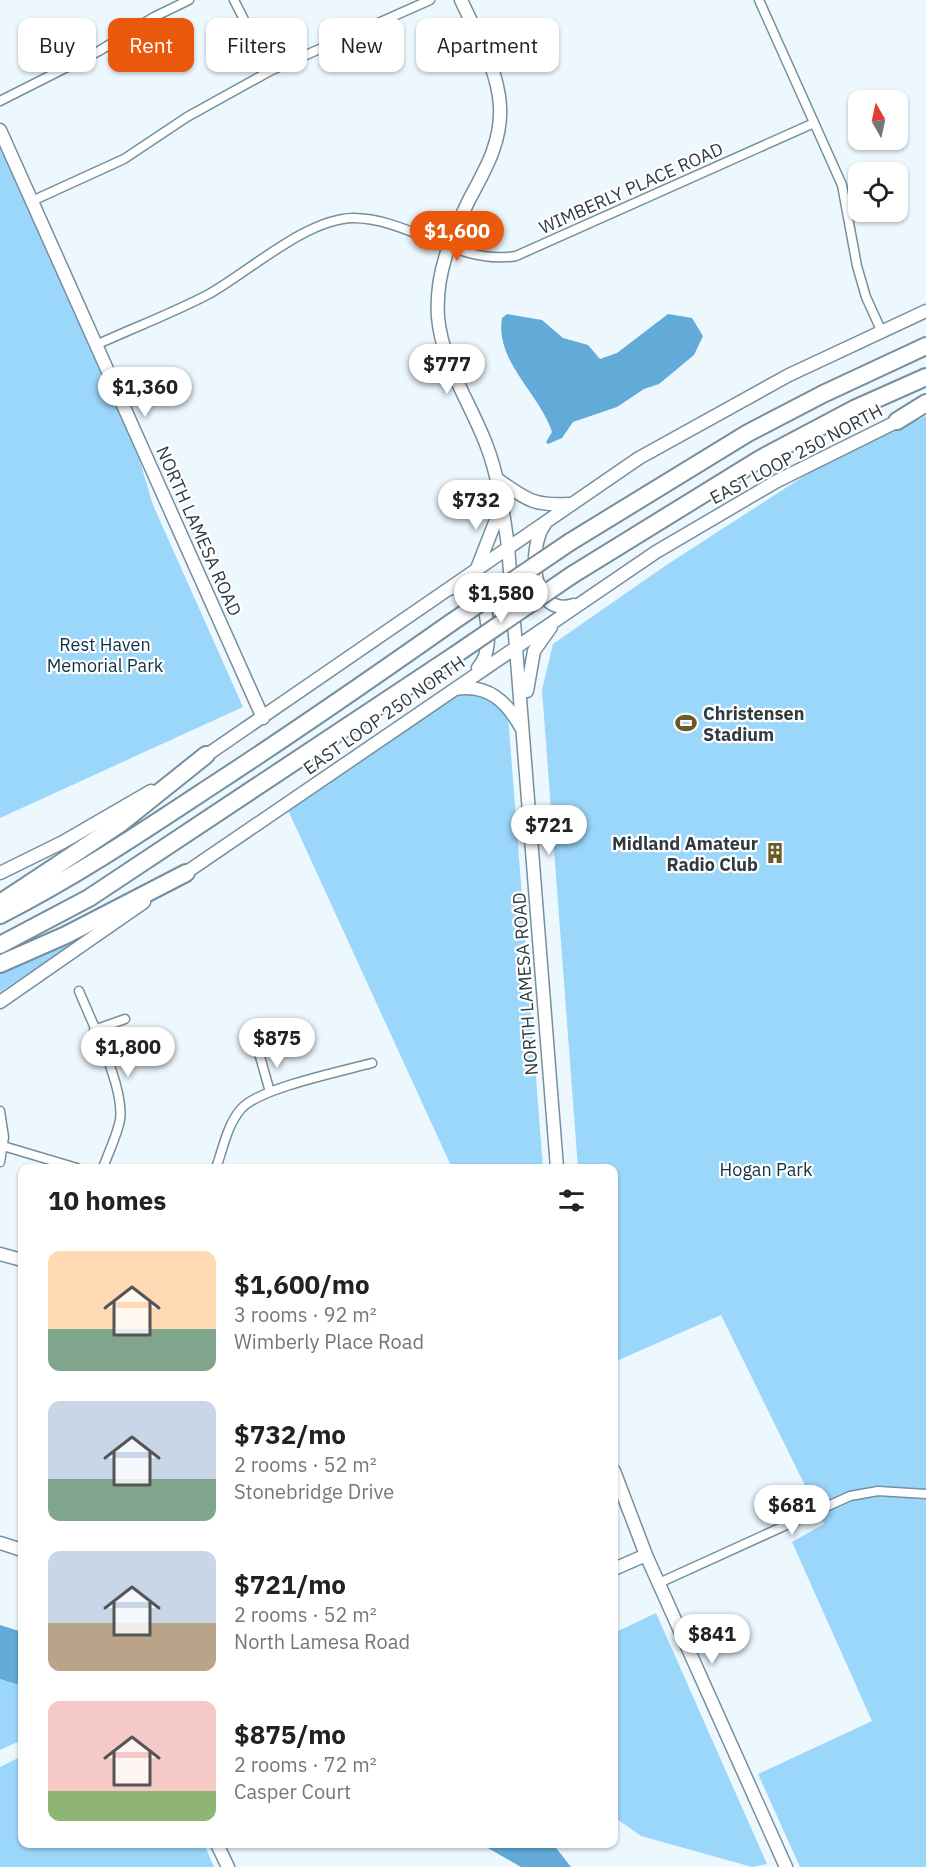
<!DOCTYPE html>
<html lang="en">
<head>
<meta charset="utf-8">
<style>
  :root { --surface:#fff; --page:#f6f6f6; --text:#222; --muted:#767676; --accent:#ea580c }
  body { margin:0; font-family:"IBM Plex Sans",sans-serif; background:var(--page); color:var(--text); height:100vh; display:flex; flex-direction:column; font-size:22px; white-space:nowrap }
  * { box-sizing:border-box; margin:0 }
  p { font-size:20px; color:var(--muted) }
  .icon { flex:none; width:33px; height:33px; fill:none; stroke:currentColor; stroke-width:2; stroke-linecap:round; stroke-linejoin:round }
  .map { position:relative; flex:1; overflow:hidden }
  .sheet { position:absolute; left:18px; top:1164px; width:600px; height:684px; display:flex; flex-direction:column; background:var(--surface); border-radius:12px; box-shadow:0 2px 4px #0004 }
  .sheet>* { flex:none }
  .guide { position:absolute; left:18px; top:18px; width:600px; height:54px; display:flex; gap:12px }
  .needle { width:39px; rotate:351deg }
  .tools { position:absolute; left:848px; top:90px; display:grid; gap:12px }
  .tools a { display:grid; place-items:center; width:60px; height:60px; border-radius:12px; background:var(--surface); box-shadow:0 2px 4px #0004; font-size:30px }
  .price { position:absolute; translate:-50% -51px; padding:0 14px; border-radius:21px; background:#fff; color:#222; font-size:20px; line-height:39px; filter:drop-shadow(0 2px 3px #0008) }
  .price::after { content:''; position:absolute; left:50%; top:36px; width:18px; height:14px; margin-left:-9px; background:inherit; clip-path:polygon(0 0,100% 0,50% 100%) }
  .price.current { background:var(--accent); color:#fff }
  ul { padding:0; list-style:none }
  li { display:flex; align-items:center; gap:18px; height:150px; padding:0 30px }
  li span { display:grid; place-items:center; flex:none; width:168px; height:120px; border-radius:12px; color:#555 }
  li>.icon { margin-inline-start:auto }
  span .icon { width:72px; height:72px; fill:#fffc; stroke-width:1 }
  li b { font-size:26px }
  h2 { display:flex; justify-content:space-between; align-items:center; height:72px; padding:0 30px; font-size:26px }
  .tag { padding:0 21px; border-radius:12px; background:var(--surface); box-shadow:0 2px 4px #0004; font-size:21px; line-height:54px }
  .tag.current { background:var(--accent); color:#fff }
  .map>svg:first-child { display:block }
  .green { fill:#9bd6fb }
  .water { fill:#62abd8 }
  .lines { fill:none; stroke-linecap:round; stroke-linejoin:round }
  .street-casing { stroke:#768f9f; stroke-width:11 }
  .secondary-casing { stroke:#768f9f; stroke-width:15 }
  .highway-casing { stroke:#768f9f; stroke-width:20 }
  .street { stroke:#fff; stroke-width:8 }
  .secondary { stroke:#fff; stroke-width:12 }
  .highway { stroke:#fff; stroke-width:16 }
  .highway-bridge-casing { stroke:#768f9f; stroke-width:20; stroke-linecap:butt }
  .highway-bridge { stroke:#fff; stroke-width:16 }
  .labels { text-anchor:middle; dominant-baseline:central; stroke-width:4.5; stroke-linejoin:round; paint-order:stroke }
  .street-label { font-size:18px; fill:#2f3a41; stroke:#fff }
  .park-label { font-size:18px; fill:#0f3043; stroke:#fff }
  .poi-label { font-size:18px; font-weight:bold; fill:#2f3a41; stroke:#fff; text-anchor:start }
</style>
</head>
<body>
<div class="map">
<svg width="926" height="1867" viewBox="0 0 926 1867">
  <rect width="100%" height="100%" fill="#ecf7fe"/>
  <path class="green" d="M0,146L89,336L133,438L153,505L243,707L0,818Z
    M926,416V1867H800L758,1774L872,1721L792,1542L824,1524L721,1315L614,1362V1168H578L542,690L553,644L665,566L818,467Z
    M472,693L496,701L508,715L543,1168H452L288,810L460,694Z
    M94,929L0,992V972Z
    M656,1613L767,1864L752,1867L641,1836L614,1817V1633Z
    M0,1679L22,1686V1740L0,1750Z
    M22,1756V1844H204L214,1867H0V1767Z"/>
  <path class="water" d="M507,314L542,320L563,338L588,345L600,359L617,353L668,314L692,318L703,336L694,355L659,384L644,389L617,407L573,422L562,438L548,444L546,442L552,432C540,394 495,362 502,318Z
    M0,1625L22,1632V1686L0,1679Z
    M481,1844H553L571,1867H521Z"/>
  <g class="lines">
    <defs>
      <path id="street" d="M234,0L270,71
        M759,0L842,185L857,266L866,297L881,330
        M0,101L99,51L154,17L189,0
        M32,201L124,159L187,117L270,71L430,0
        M96,345C133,328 173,313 209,294C250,271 306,219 353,218C409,218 459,266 516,256L814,123
        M79,991C92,1023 125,1088 120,1120C117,1136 108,1153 103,1168
        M94,1030L125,1019
        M259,1053L270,1092
        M0,1111L4,1137L0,1162
        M3,1146L77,1168
        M216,1168C223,1149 227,1125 241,1109C259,1088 343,1071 372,1063
        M659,1583L850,1496L878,1491L926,1494"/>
      <path id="secondary" d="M461,0C476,33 498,69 500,106C502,142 485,170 469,200C451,237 435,274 438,317C442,363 470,402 486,444C499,477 503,512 508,546L557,1168
        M0,130L263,718
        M497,479C526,499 532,506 569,504
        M545,524C527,548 531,619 574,605
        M478,566L501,507
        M449,589C463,585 474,586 483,598C487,620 494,650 478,668
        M455,689C488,683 507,702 522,729
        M527,691L534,651L551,627
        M201,759L639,458L789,375L926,311
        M0,873L63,842L151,791
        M181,876L656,552L777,481L902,419
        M0,1002L144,902
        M0,1254L22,1260
        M614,1471L646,1555L786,1867
        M0,1543L22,1550
        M614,1569L646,1555
        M217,1844L228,1867"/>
      <path id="highway" d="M897,421L926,403
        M570,542L748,433L823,394L926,346
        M572,575L760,459L854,409L926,377
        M0,903L121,823L206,755
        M0,915C73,878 139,834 207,789C290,735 371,679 452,622
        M0,945L89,898L455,655
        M0,964L66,935L186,873"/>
    </defs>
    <use href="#street" class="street-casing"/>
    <use href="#secondary" class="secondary-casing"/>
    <use href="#highway" class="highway-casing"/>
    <use href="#street" class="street"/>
    <use href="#secondary" class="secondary"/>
    <use href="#highway" class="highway"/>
    <defs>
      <path id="highway-bridge" d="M452,622L570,542
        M455,655L572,575"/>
    </defs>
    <use href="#highway-bridge" class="highway-bridge-casing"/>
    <use href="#highway-bridge" class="highway-bridge"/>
  </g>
  <defs>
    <symbol id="stadium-bare" viewBox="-9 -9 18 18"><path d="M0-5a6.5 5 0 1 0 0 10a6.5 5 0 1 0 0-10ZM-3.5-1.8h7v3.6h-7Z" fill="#6e5928" stroke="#fff" stroke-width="2.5" paint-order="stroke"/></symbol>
    <symbol id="building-bare" viewBox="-9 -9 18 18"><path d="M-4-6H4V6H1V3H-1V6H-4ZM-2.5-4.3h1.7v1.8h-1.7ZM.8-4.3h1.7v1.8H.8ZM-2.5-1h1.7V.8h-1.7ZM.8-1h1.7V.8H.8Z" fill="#6e5928" stroke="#fff" stroke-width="2.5" paint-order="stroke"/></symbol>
  </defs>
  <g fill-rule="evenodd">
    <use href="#stadium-bare" x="671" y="708" width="30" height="30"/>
    <use href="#building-bare" x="760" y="838" width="30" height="30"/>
  </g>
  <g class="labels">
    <g class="street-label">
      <text transform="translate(631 188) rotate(-24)">WIMBERLY PLACE ROAD</text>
      <text transform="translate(796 454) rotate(-28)">EAST LOOP 250 NORTH</text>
      <text transform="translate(199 531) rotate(66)">NORTH LAMESA ROAD</text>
      <text transform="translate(384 715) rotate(-35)">EAST LOOP 250 NORTH</text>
      <text transform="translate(525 984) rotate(-94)">NORTH LAMESA ROAD</text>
    </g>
    <g class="park-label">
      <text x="105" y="644">Rest Haven<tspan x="105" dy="21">Memorial Park</tspan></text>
      <text x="766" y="1169">Hogan Park</text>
    </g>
    <g class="poi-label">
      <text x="703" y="713">Christensen<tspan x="703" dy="21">Stadium</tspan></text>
      <text x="758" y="843" text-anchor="end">Midland Amateur<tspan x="758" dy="21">Radio Club</tspan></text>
    </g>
  </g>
</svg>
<div class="tools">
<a><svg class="needle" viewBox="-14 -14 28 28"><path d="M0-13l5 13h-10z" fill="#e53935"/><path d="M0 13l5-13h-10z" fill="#767676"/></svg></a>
<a><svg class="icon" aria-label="locate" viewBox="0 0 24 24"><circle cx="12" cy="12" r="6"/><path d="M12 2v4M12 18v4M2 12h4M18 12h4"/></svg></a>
</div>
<b class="price current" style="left:457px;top:262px">$1,600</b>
<b class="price" style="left:447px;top:395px">$777</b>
<b class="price" style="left:145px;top:418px">$1,360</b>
<b class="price" style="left:476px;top:531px">$732</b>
<b class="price" style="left:501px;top:624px">$1,580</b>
<b class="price" style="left:549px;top:856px">$721</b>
<b class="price" style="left:277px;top:1069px">$875</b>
<b class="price" style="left:128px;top:1078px">$1,800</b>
<b class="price" style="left:792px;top:1536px">$681</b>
<b class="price" style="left:712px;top:1665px">$841</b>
<div class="guide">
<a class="tag">Buy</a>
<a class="tag current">Rent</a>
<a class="tag">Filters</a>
<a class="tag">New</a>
<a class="tag">Apartment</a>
</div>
<section class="sheet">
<h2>10 homes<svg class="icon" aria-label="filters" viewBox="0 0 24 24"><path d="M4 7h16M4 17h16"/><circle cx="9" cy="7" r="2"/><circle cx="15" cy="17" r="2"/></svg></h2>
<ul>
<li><span style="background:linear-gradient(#ffd9b3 65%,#7fa58c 0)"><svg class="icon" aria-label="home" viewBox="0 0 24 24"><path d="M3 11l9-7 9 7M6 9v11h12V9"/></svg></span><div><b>$1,600/mo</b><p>3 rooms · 92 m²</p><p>Wimberly Place Road</p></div></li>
<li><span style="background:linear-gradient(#c9d6e8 65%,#7fa58c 0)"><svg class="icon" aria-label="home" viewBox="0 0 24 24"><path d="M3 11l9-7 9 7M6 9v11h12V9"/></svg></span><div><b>$732/mo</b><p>2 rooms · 52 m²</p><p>Stonebridge Drive</p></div></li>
<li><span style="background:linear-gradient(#c9d6e8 60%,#b9a48a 0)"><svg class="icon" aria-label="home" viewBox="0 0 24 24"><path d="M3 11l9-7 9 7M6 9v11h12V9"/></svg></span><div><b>$721/mo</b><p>2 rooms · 52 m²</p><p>North Lamesa Road</p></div></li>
<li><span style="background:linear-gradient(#f6c9c9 75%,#8fb573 0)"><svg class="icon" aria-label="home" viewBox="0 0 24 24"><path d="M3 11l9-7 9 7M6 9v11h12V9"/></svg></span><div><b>$875/mo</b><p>2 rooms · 72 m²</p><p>Casper Court</p></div></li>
</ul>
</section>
</div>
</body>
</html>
